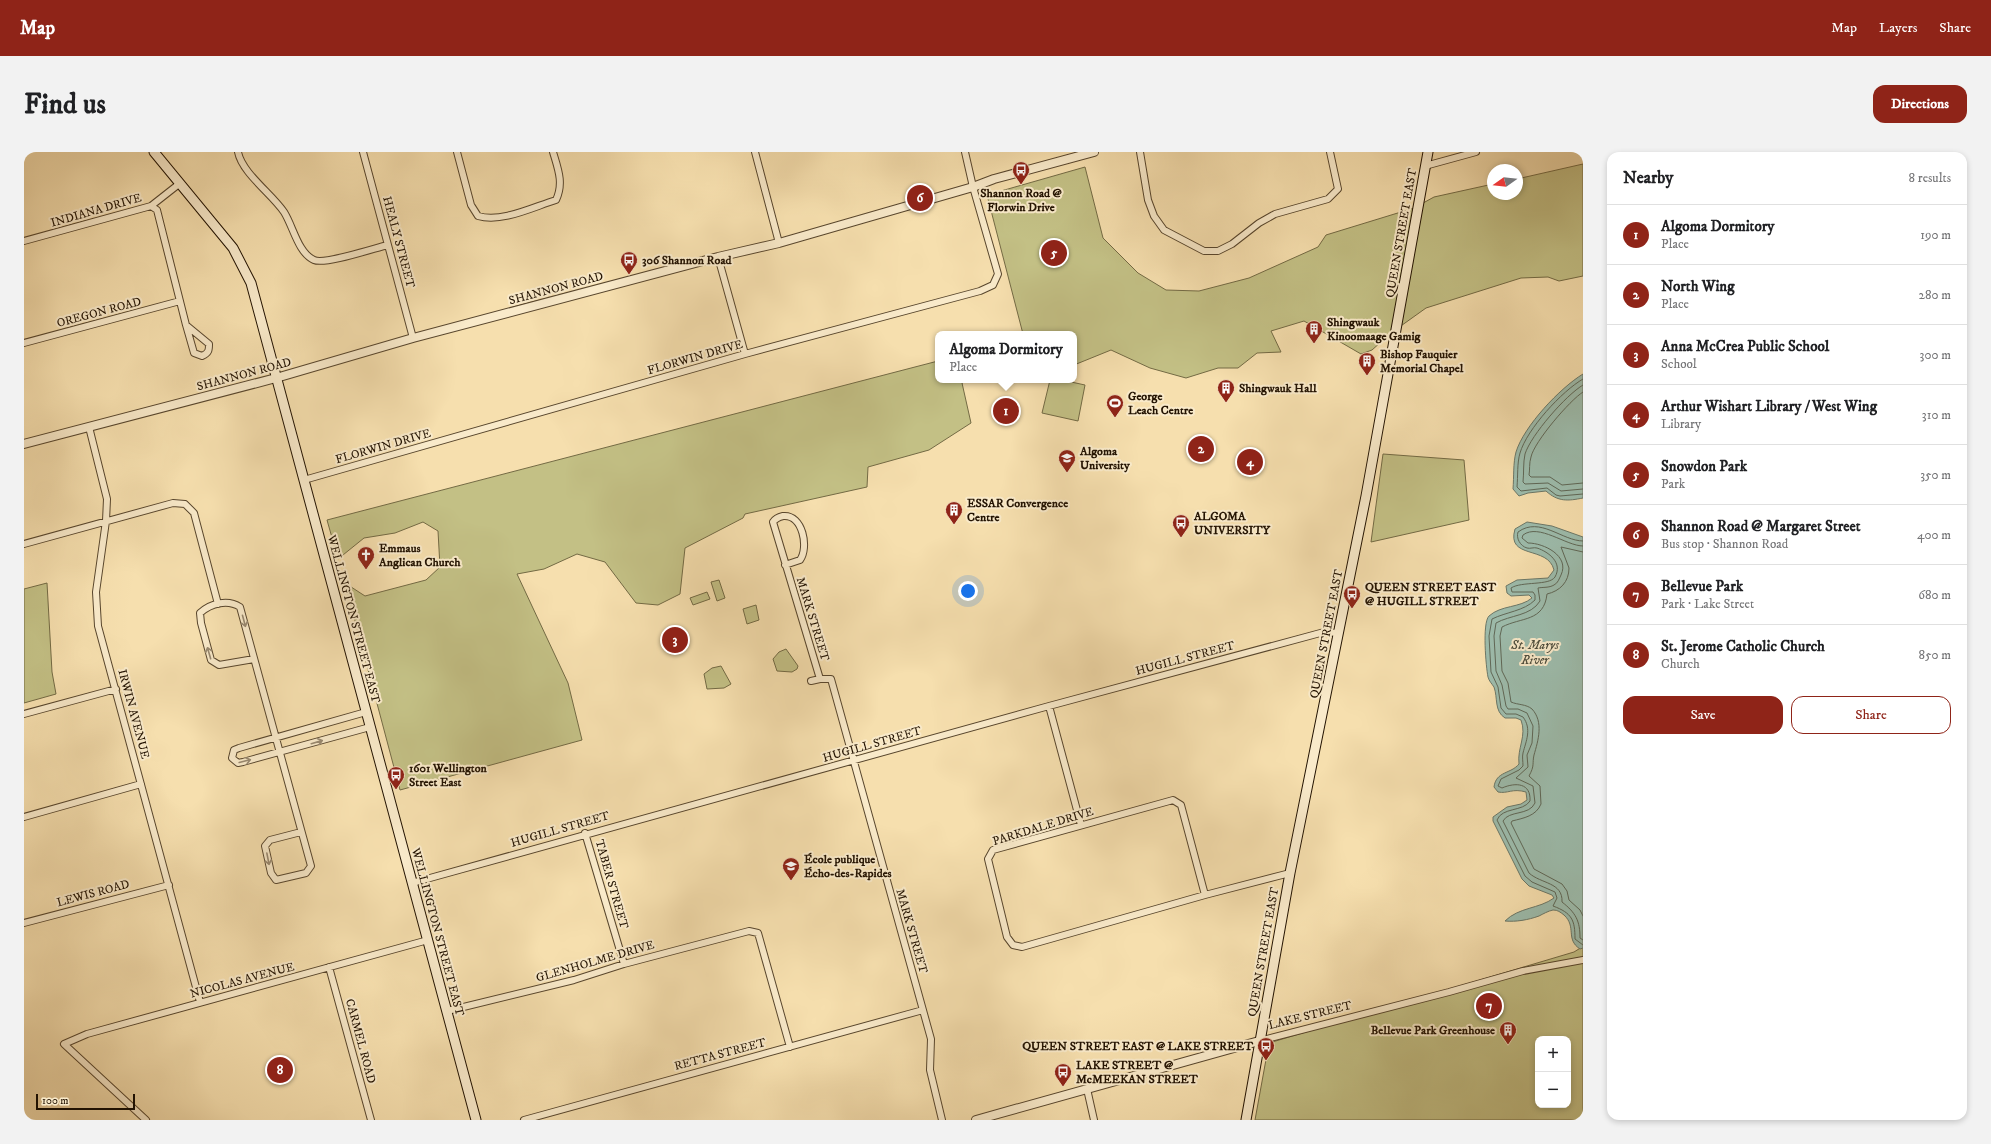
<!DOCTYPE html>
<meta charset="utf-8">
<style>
:root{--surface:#fff;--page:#f2f2f2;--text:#202124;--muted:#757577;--line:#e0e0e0;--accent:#8f2418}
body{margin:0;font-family:"IM FELL DW Pica",serif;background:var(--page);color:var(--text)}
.controls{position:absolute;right:12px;bottom:12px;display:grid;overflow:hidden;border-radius:8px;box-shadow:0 2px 6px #0003}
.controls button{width:36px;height:36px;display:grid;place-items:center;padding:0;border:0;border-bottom:1px solid var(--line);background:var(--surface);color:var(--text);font:20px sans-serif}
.compass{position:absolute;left:1463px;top:12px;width:36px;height:36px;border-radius:50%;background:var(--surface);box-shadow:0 2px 6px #0003;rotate:255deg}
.scale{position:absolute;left:12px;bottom:10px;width:99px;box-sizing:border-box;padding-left:4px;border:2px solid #231302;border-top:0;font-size:11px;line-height:14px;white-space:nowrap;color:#231302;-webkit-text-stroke:3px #f9eaca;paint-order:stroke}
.you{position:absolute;left:944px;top:439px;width:14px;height:14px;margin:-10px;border:3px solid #fff;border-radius:50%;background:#1a73e8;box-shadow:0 0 0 6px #1a73e833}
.badge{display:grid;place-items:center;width:26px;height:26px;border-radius:50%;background:var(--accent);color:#fff;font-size:13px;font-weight:700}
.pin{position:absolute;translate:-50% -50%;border:2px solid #fff;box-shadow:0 1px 4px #0006}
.popup{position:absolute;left:911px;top:179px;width:142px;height:52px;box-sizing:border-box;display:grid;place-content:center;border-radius:8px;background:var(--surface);filter:drop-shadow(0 1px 3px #0005);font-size:13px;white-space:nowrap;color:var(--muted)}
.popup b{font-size:15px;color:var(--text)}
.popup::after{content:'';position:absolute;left:50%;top:100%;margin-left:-8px;border:8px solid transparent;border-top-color:var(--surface)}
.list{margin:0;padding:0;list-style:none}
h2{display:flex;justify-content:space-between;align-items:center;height:52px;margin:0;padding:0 16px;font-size:17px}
h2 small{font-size:13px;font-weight:400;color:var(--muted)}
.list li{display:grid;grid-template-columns:26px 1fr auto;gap:12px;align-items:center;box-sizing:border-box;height:60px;padding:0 16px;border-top:1px solid var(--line)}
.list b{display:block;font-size:15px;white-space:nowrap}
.list p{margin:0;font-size:13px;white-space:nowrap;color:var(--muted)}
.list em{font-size:13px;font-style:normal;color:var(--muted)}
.actions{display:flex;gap:8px;padding:12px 16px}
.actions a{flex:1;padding:9px 0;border:1px solid var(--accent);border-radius:12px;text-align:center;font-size:14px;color:var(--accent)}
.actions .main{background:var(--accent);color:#fff}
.map{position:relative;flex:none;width:1559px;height:968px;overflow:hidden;border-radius:12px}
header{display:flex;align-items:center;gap:24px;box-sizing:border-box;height:56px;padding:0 20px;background:var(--accent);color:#fff}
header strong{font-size:19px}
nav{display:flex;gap:22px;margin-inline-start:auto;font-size:14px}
.intro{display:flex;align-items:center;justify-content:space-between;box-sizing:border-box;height:96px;padding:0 24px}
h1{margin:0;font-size:28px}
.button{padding:10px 18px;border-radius:12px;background:var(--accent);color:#fff;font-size:14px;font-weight:700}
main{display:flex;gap:24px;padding:0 24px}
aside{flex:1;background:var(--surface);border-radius:12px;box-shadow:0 2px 6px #0003}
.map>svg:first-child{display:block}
.green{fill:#c3c085;stroke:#736a44;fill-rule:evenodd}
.water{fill:#9dbcac;stroke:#6c7868}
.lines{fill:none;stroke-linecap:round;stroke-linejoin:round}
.shore{stroke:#606857;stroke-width:1}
.minor-casing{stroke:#58462d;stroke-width:8}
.tertiary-casing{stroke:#58462d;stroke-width:10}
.secondary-casing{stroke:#231302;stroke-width:11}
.minor{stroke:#f9eaca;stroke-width:6}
.tertiary{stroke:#f9eaca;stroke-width:8}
.secondary{stroke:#f9eaca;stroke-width:9}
.oneway{stroke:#998970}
.labels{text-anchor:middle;stroke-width:4;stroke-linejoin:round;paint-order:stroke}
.poi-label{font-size:12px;font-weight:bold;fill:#231302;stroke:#f9eaca;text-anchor:start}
.street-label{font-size:12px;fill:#231302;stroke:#f9eaca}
.water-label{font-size:13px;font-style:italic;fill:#4e4e3e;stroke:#f9eaca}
</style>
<header>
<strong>Map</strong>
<nav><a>Map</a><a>Layers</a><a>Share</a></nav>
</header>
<div class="intro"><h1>Find us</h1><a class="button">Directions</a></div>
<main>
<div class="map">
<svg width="1559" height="968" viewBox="0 0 1559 968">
<rect width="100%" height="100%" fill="#f6dfae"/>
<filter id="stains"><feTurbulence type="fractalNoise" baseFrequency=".005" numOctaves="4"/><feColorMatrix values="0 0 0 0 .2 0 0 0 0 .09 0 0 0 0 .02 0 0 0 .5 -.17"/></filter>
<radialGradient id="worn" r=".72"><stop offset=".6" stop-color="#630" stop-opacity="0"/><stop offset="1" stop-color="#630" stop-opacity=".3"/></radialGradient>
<!-- green -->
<path class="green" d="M1559,12V124L1535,129L1524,125L1497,126L1402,156L1367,181L1348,198L1337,202L1280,169L1247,179L1257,200L1233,201L1214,216H1194L1162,226L1126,216L1087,198L1050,213V182H999L963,43L1061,15L1079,86L1114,121L1142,138L1175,139L1225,126L1294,95L1302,83L1390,56L1410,45L1469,32V42H1493V27Z
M914,209V228H947L938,231L947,271L905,298L844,315L843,335L721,362L719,366L661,396L656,442L634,453L612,451L581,410L553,402L520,417L493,422L544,531L558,588L376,638L321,431L341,444L402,428L416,415L414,379L399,370L371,381L340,386L314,407L303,368Z
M1026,228H1038L1061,233L1054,269L1018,261Z
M1359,302L1440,308L1445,368L1347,390Z
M695,428L701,446L693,449L687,430Z
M23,431L28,520L32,542L0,551V437Z
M683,440L686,447L669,453L666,446Z
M732,453L735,468L723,472L719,457Z
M762,497L774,514L773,517L768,520L753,519L749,507L755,500Z
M697,514L707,532L700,536L683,537L680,522L688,516Z
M1559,772V968H1231L1245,891L1550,800L1558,795ZM1514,887H1544V953H1514Z"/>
<!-- water -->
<path class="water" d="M1559,222V346C1544,349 1534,350 1522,339L1504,341L1495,344L1489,337C1490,325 1489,311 1492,300C1500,274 1536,236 1559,222Z
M1503,370L1528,374L1559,385V796L1556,797C1541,787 1553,775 1540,763C1536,760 1534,758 1529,758C1524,759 1519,762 1515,764C1504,768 1492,770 1481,769C1495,755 1515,757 1530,746L1528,743L1505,734L1498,727L1469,669V665L1483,655L1497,652L1503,648L1502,640C1488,636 1484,642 1474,640L1470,635C1472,619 1487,622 1495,612C1493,596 1503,584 1497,568L1492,566H1481C1470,559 1474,546 1470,535C1468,532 1465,529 1464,525C1462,515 1458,471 1465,464C1477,453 1496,456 1508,446L1505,443L1487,444L1483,441L1482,434L1493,428L1524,426L1530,418C1524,393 1482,408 1491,377Z"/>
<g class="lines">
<!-- shore -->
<path class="shore" d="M1559,227C1538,239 1503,277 1496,301C1493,311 1494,324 1493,335L1497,339L1523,336L1532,343L1536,344L1559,342
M1559,233C1542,243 1507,283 1501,302C1499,311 1500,321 1499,330L1501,332L1524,331L1537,339L1559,337
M1559,240C1546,248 1510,290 1507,305C1505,311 1506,318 1505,323L1507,325H1526L1538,333L1559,331
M1559,389C1538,389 1516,364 1494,380C1492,386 1496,394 1503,396C1506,397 1510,395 1513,396C1525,400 1539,411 1531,425C1525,434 1498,429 1487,436L1488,440H1509L1511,443V448C1500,459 1482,460 1468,467L1465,484L1467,520L1474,535L1477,556L1482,562H1492L1499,565C1508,577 1502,589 1499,601C1498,605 1499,609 1499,614L1495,618L1477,627L1474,634L1478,636C1492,630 1507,631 1506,649C1499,660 1478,655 1473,668L1501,724L1508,730L1531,740L1533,746L1529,754C1548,761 1551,768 1551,787L1559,793
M1559,394C1542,394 1515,371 1499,383L1498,386L1504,391C1520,391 1546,404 1537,423C1535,427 1534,431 1530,433C1525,436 1519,435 1514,436L1516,449C1507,464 1486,463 1472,471L1470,484L1472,519L1478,533L1482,554L1484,557H1494L1503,561L1509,574L1508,591L1503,603L1504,615L1492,626L1509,634L1511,651C1505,664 1485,658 1479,669L1505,721C1517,732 1539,730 1538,750C1552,761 1556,769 1556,786L1559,788
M1559,400L1537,395L1545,416C1545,430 1536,439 1523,442C1520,470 1497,465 1478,475L1476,484L1478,519L1484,531L1487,550C1494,553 1502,552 1508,557C1520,570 1514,589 1510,603C1508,612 1511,613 1505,624L1516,634L1517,652C1512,664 1500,666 1488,669L1487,671L1510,717L1538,732L1543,739L1545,748L1556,758L1559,764"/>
<!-- minor casing -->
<g class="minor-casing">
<path id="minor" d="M214,0C218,21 248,42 260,60C269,74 274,101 290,108C301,113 351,96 364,93
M339,0L389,186
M433,0L447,53L454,64C478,71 509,55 532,48C540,31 534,17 529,0
M731,0L755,91
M1116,0L1124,48L1130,64L1140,78L1180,99H1194L1208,92L1235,71L1251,62L1304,47L1314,37L1306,0
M1401,14L1452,0
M127,54L133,58L162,173L185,192C185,198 185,201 178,204L170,201L162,173
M0,89L127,54L155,32
M694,105L721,202
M0,191L156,149
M65,275L83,347L82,369L72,440L74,474L176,850
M280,328L721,202L956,139L969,133L974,122L949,35L941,0
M0,392L149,351L161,352L170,361L194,452
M761,413L776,408C785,396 779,362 759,364C755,365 751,367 749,370L796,527
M230,507L195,513L187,508L177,471L176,461C187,451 204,447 216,455L287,714L282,721L252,728L247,721L241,694L246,688L277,680
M787,529L796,527H807L907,887L906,918L918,968
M1025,554L1057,673
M342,560L215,596L210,598L208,606L214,611L219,610L346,575
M0,562L92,537
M0,665L117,632
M561,681L600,812
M388,731L1025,554L1300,480L1315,481
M1181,743L1157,653L1149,648L969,698L964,707L983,785L989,793L998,795L1181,743L1266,721
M0,771L145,733
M305,815L347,968
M423,859L550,828L600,812L725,779L734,781L766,895
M1235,889L1425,840L1499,819L1559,808
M1063,937L1070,968
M122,968L40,892L63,882L404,788
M500,968L899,858"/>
</g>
<!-- tertiary casing -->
<g class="tertiary-casing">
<path id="tertiary" d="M0,292L252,226L389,186L694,105L755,91L949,35L970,27L1070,0
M952,968L1235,889"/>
</g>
<!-- secondary casing -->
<g class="secondary-casing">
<path id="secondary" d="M130,0L209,96L227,131L452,968
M1222,968L1266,721L1342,344L1404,0"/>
</g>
<!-- minor -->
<use href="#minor" class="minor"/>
<!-- tertiary -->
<use href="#tertiary" class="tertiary"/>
<!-- secondary -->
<use href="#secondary" class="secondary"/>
</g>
<!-- one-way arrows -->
<defs><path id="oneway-shaft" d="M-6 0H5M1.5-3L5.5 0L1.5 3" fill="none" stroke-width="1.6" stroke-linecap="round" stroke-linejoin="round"/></defs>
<g class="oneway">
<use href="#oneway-shaft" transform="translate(220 469) rotate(75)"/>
<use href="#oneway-shaft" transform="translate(185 501) rotate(-106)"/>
<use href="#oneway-shaft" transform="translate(293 590) rotate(-16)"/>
<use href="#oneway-shaft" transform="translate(221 609) rotate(-14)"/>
<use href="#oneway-shaft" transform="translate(244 707) rotate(79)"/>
</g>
<!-- icons -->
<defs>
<g id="bus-pin" transform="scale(0.9)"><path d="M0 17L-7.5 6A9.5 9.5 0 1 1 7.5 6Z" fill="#8f2418" stroke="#f9eaca"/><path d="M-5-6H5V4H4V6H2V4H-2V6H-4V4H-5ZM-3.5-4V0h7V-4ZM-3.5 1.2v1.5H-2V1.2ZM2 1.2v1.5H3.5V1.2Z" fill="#fff"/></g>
<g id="building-pin" transform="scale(0.9)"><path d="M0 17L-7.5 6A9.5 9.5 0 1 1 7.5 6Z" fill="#8f2418" stroke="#f9eaca"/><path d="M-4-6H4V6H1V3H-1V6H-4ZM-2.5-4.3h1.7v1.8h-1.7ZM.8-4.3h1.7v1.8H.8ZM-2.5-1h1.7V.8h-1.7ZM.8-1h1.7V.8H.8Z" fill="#fff"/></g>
<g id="stadium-pin" transform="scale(0.9)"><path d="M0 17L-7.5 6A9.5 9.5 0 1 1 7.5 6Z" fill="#8f2418" stroke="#f9eaca"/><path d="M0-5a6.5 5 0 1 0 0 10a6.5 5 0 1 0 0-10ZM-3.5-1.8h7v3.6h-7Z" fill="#fff"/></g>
<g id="university-pin" transform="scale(0.9)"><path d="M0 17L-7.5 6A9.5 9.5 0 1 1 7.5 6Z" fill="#8f2418" stroke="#f9eaca"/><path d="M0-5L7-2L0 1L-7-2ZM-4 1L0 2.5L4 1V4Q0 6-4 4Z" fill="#fff"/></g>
<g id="church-pin" transform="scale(0.9)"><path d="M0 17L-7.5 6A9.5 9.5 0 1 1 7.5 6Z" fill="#8f2418" stroke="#f9eaca"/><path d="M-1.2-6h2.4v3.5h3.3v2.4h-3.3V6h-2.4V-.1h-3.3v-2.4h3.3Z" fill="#fff"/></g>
<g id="school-pin" transform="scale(0.9)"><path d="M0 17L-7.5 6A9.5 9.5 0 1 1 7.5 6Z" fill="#8f2418" stroke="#f9eaca"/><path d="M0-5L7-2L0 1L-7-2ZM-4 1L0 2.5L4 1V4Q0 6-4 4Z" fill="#fff"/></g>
</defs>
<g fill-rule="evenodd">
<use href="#bus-pin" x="997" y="18"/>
<use href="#bus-pin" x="605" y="108"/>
<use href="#building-pin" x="1290" y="177"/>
<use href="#building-pin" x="1343" y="209"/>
<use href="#building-pin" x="1202" y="236"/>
<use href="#stadium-pin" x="1091" y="251"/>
<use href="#university-pin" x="1043" y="306"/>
<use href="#building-pin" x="930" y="358"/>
<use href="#bus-pin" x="1157" y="371"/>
<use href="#church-pin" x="342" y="403"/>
<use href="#bus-pin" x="1328" y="442"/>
<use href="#bus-pin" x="372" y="623"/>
<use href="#school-pin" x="767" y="714"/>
<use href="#building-pin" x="1484" y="878"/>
<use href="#bus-pin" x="1242" y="894"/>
<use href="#bus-pin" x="1039" y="920"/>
</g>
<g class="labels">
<!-- poi labels -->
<g class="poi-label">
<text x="997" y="45" text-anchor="middle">Shannon Road @<tspan x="997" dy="14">Florwin Drive</tspan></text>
<text x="618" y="112">306 Shannon Road</text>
<text x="1303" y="174">Shingwauk<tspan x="1303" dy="14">Kinoomaage Gamig</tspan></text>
<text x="1356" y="206">Bishop Fauquier<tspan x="1356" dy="14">Memorial Chapel</tspan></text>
<text x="1215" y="240">Shingwauk Hall</text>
<text x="1104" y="248">George<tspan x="1104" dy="14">Leach Centre</tspan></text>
<text x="1056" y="303">Algoma<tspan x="1056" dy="14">University</tspan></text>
<text x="943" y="355">ESSAR Convergence<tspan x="943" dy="14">Centre</tspan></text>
<text x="1170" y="368">ALGOMA<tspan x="1170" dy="14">UNIVERSITY</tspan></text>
<text x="355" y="400">Emmaus<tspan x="355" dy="14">Anglican Church</tspan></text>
<text x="1341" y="439">QUEEN STREET EAST<tspan x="1341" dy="14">@ HUGILL STREET</tspan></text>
<text x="385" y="620">1601 Wellington<tspan x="385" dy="14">Street East</tspan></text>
<text x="780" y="711">École publique<tspan x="780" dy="14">Écho-des-Rapides</tspan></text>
<text x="1471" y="882" text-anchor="end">Bellevue Park Greenhouse</text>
<text x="1229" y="898" text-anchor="end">QUEEN STREET EAST @ LAKE STREET</text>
<text x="1052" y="917">LAKE STREET @<tspan x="1052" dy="14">McMEEKAN STREET</tspan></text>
</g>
<!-- street labels -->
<g class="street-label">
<text transform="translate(72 58) rotate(-16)" y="4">INDIANA DRIVE</text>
<text transform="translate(1377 81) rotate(-80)" y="4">QUEEN STREET EAST</text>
<text transform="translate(375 90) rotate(75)" y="4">HEALY STREET</text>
<text transform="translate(532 136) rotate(-15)" y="4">SHANNON ROAD</text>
<text transform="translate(75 160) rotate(-15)" y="4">OREGON ROAD</text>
<text transform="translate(671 205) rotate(-16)" y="4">FLORWIN DRIVE</text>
<text transform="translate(220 222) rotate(-15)" y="4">SHANNON ROAD</text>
<text transform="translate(359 294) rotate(-16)" y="4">FLORWIN DRIVE</text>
<text transform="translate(330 467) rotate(75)" y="4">WELLINGTON STREET EAST</text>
<text transform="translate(789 467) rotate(73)" y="4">MARK STREET</text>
<text transform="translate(1302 482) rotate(-79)" y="4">QUEEN STREET EAST</text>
<text transform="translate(1161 506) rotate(-15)" y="4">HUGILL STREET</text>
<text transform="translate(110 562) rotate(75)" y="4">IRWIN AVENUE</text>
<text transform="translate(848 592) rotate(-16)" y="4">HUGILL STREET</text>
<text transform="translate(1019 674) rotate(-17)" y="4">PARKDALE DRIVE</text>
<text transform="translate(536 677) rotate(-16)" y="4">HUGILL STREET</text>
<text transform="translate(588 732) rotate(74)" y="4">TABER STREET</text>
<text transform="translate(69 741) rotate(-15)" y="4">LEWIS ROAD</text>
<text transform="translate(888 779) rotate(74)" y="4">MARK STREET</text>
<text transform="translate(414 780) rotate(75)" y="4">WELLINGTON STREET EAST</text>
<text transform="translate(1239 800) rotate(-80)" y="4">QUEEN STREET EAST</text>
<text transform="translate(571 809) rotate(-16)" y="4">GLENHOLME DRIVE</text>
<text transform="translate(218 828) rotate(-15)" y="4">NICOLAS AVENUE</text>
<text transform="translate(1286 863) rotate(-14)" y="4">LAKE STREET</text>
<text transform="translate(337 889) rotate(75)" y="4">CARMEL ROAD</text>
<text transform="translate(696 902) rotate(-15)" y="4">RETTA STREET</text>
</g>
<!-- water labels -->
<g class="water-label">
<text x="1511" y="497">St. Marys<tspan x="1511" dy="15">River</tspan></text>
</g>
</g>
<rect width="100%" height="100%" filter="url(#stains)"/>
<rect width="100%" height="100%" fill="url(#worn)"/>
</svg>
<div class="controls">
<button>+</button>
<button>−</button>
</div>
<svg class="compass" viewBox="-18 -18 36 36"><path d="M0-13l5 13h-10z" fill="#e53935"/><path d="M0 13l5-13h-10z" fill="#757577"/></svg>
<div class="scale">100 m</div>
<div class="you"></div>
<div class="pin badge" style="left:982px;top:259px">1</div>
<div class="popup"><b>Algoma Dormitory</b>Place</div>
<div class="pin badge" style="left:1177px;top:297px">2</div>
<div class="pin badge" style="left:651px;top:488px">3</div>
<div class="pin badge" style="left:1226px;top:310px">4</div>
<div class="pin badge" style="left:1030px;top:101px">5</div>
<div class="pin badge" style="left:896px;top:46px">6</div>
<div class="pin badge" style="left:1465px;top:854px">7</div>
<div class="pin badge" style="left:256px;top:918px">8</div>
</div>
<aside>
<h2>Nearby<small>8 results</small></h2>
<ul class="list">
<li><span class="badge">1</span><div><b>Algoma Dormitory</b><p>Place</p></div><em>190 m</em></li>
<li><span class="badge">2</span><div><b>North Wing</b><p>Place</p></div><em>280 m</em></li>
<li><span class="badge">3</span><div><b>Anna McCrea Public School</b><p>School</p></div><em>300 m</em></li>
<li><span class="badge">4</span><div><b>Arthur Wishart Library / West Wing</b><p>Library</p></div><em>310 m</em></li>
<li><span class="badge">5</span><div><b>Snowdon Park</b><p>Park</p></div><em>350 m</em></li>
<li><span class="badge">6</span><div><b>Shannon Road @ Margaret Street</b><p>Bus stop · Shannon Road</p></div><em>400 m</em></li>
<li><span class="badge">7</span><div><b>Bellevue Park</b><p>Park · Lake Street</p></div><em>680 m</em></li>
<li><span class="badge">8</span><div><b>St. Jerome Catholic Church</b><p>Church</p></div><em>850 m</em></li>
</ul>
<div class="actions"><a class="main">Save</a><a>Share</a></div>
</aside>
</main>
